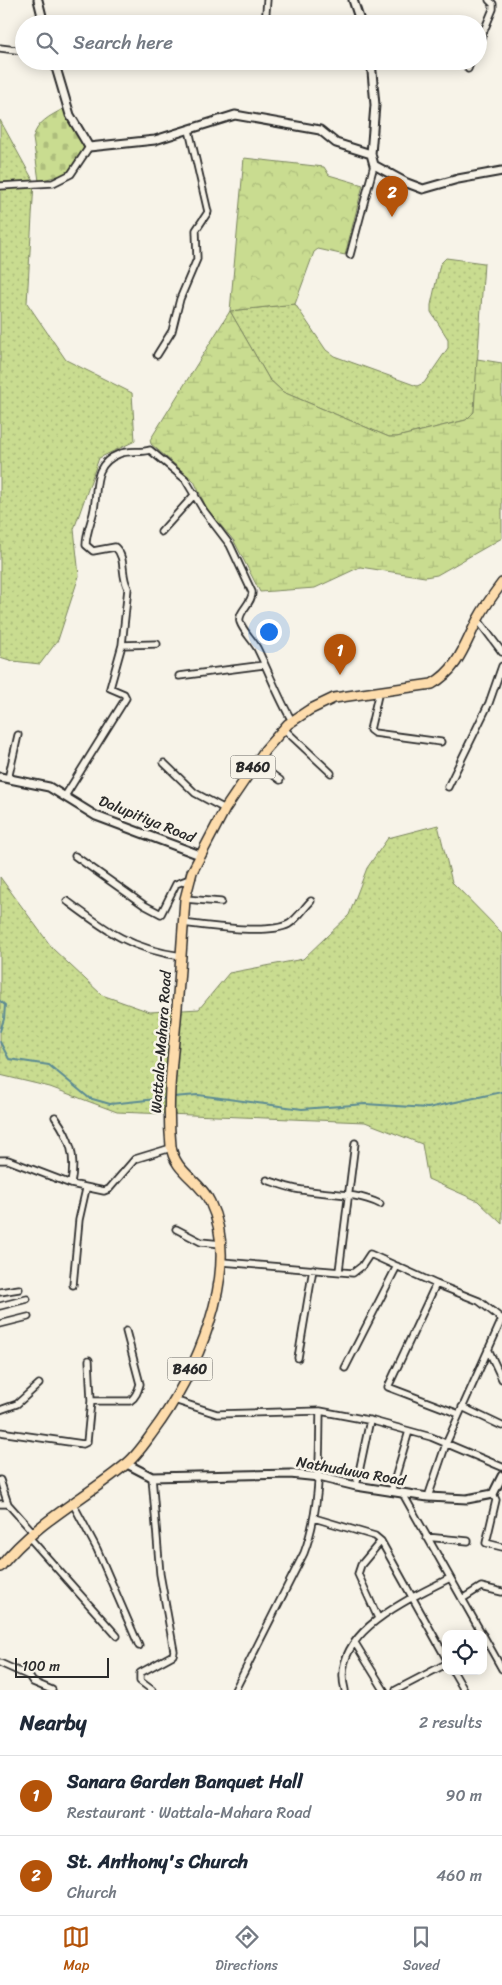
<!DOCTYPE html>
<meta charset="utf-8">
<style>
:root{--surface:#fff;--page:#f2f2f3;--text:#1f2937;--muted:#747a83;--line:#e0e1e3;--accent:#b45309}
body{margin:0;font-family:Sriracha,sans-serif;background:var(--page);color:var(--text)}
.controls{position:absolute;right:15px;bottom:15px;display:grid;overflow:hidden;border-radius:10px;box-shadow:0 2px 12px #0003}
.controls button{width:45px;height:45px;display:grid;place-items:center;padding:0;border:0;border-bottom:1px solid var(--line);background:var(--surface);color:var(--text);font:25px sans-serif}
.scale{position:absolute;left:15px;bottom:12px;width:94px;box-sizing:border-box;padding-left:5px;border:2px solid #2b2b2b;border-top:0;font-size:14px;line-height:18px;white-space:nowrap;color:#2b2b2b;-webkit-text-stroke:4px #f7f3e8;paint-order:stroke}
.you{position:absolute;left:268px;top:631px;width:18px;height:18px;margin:-12px;border:4px solid #fff;border-radius:50%;background:#1a73e8;box-shadow:0 0 0 8px #1a73e833}
.badge{display:grid;place-items:center;width:32px;height:32px;border-radius:50%;background:var(--accent);color:#fff;font-size:16px;font-weight:700}
.pin{position:absolute;translate:-50% -41px;filter:drop-shadow(0 1px 2px #0008)}
.pin::after{content:'';position:absolute;top:26px;width:18px;height:15px;background:inherit;clip-path:polygon(0 0,100% 0,50% 100%)}
.list{margin:0;padding:0;list-style:none}
h2{display:flex;justify-content:space-between;align-items:center;height:65px;margin:0;padding:0 20px;font-size:21px}
h2 small{font-size:16px;font-weight:400;color:var(--muted)}
.list li{display:grid;grid-template-columns:32px 1fr auto;gap:15px;align-items:center;box-sizing:border-box;height:80px;padding:0 20px;border-top:1px solid var(--line)}
.list b{display:block;font-size:19px;white-space:nowrap}
.list p{margin:0;font-size:16px;white-space:nowrap;color:var(--muted)}
.list em{font-size:16px;font-style:normal;color:var(--muted)}
.icon{flex:none;width:28px;height:28px;fill:none;stroke:currentColor;stroke-width:2;stroke-linecap:round;stroke-linejoin:round}
.map{position:relative;flex:none;width:502px;height:1690px;overflow:hidden}
.search{position:absolute;background:var(--surface);box-shadow:0 2px 12px #0003;left:15px;right:15px;top:15px;height:55px;display:flex;align-items:center;gap:12px;box-sizing:border-box;padding:0 18px;border-radius:28px;color:var(--muted);font-size:19px}
.sheet{height:225px;background:var(--surface)}
nav{display:flex;justify-content:space-around;align-items:center;box-sizing:border-box;height:70px;border-top:1px solid var(--line);background:var(--surface);font-size:14px;color:var(--muted)}
nav a{display:grid;justify-items:center;gap:2px}
nav .on{color:var(--accent)}
.map>svg:first-child{display:block}
.grass{fill:url(#grass-dots);stroke:#7a845e}
.wetland{fill:url(#wetland-marsh);stroke:#7a845e}
.cemetery{fill:url(#cemetery-stones);stroke:#7a845e}
.park{fill:url(#park-crowns);stroke:#7a845e}
.lines{fill:none;stroke-linecap:round;stroke-linejoin:round}
.stream{stroke:#5c8b93;stroke-width:2}
.minor-casing{stroke:#2b2b2b;stroke-width:9}
.tertiary-casing{stroke:#2b2b2b;stroke-width:11}
.primary-casing{stroke:#2b2b2b;stroke-width:12}
.minor{stroke:#f7f3e8;stroke-width:5.5}
.tertiary{stroke:#f7f3e8;stroke-width:7}
.primary{stroke:#fddcac;stroke-width:9}
.labels{text-anchor:middle;stroke-width:5;stroke-linejoin:round;paint-order:stroke}
.shield{fill:#f7f3e8;stroke:#686764;stroke-width:1}
.shield-label{font-size:14px;font-weight:bold;fill:#2b2b2b}
.street-label{font-size:15px;fill:#2b2b2b;stroke:#f7f3e8}
</style>
<div class="map">
<svg width="502" height="1690" viewBox="0 0 502 1690">
<defs>
<pattern id="grass-dots" width="8" height="8" patternUnits="userSpaceOnUse" patternTransform="scale(1.25)"><rect width="8" height="8" fill="#c9dc90"/><path d="M2 2h.1M6 6h.1" fill="none" stroke="#adbd7c" stroke-width="1.8" stroke-linecap="round"/></pattern>
<pattern id="wetland-marsh" width="20" height="14" patternUnits="userSpaceOnUse" patternTransform="scale(1.25)"><rect width="20" height="14" fill="#c9dc90"/><path d="M1 5h8M5 5V1M11 12h8M15 12V8" fill="none" stroke="#adbd7c"/></pattern>
<pattern id="cemetery-stones" width="16" height="16" patternUnits="userSpaceOnUse" patternTransform="scale(1.25)"><rect width="16" height="16" fill="#c9dc90"/><path d="M2 7V4a2 2 0 0 1 4 0v3zM10 15v-3a2 2 0 0 1 4 0v3z" fill="#adbd7c"/></pattern>
<pattern id="park-crowns" width="20" height="18" patternUnits="userSpaceOnUse" patternTransform="scale(1.25)"><rect width="20" height="18" fill="#c9dc90"/><path d="M2 6a3 3 0 1 1 6 0M12 15a3 3 0 1 1 6 0" fill="none" stroke="#adbd7c"/></pattern>
</defs>
<rect width="100%" height="100%" fill="#f7f3e8"/>
<filter id="ink" filterUnits="userSpaceOnUse"><feTurbulence type="fractalNoise" baseFrequency=".02" numOctaves="2"/><feDisplacementMap in="SourceGraphic" scale="10" xChannelSelector="R" yChannelSelector="G"/><feConvolveMatrix kernelMatrix="1 2 1 2 8 2 1 2 1" color-interpolation-filters="sRGB"/></filter>
<g filter="url(#ink)">
<!-- grass -->
<path class="grass" d="M0,120L34,182L27,303L66,360L132,393L135,441L99,458L74,529L79,576L58,640L40,664L13,661L0,657Z
M446,258L484,263L474,412L466,420L397,437H389L283,392L269,379L230,311L295,304L326,350L334,356L417,386L424,383L448,348V339L431,312V305L440,264Z
M438,825L452,882L502,933V1224L478,1201L428,1179L422,1144L365,1122L117,1112L50,1087L0,1075V877L53,949L102,995L150,1012L199,1009L229,973L303,959L349,915L367,868L388,838Z"/>
<!-- wetland -->
<path class="wetland" d="M230,311L269,379L283,392L389,437H397L466,420L474,412L477,359L502,363V538L437,575L425,577L360,567L315,588L260,592L234,541L207,509L194,481L151,444L150,440Z"/>
<!-- cemetery -->
<path class="cemetery" d="M63,109C69,123 83,137 85,151L66,174L39,181L33,138C37,122 50,116 63,109Z"/>
<!-- park -->
<path class="park" d="M244,158L324,167L329,175L363,185L345,255L318,249L314,252L295,304L230,311Z"/>
<g class="lines">
<!-- stream -->
<path class="stream" d="M0,1001L5,1005L4,1019L0,1031
M0,1042L9,1059L49,1065L89,1098L110,1104L166,1098
M173,1097L198,1095L302,1109L365,1104L428,1108L502,1092"/>
<!-- minor casing -->
<g class="minor-casing">
<path id="minor" d="M265,24L267,0
M478,45L493,9V4L489,0
M0,48L24,51
M361,61L372,69
M468,69L471,61
M0,186L53,183L71,174L89,147
M350,255L374,165
M157,355L172,331L180,299L197,259L196,230L208,212L189,130
M161,532L195,494
M478,620L502,652
M157,644L122,645L128,588C120,575 127,558 115,547L93,551L86,545C86,534 90,525 93,514C99,492 90,465 119,454C128,450 141,453 150,450L185,479L204,511L230,545L252,592C253,603 237,612 240,622C243,631 252,639 257,648C269,672 278,697 292,721
M179,676L264,665
M379,691L370,730L374,733L441,742
M284,729L331,773
M164,763L195,793L225,809
M257,763L280,780
M8,779L18,735
M448,787L489,703L502,666
M65,796L126,698L124,694L110,688L122,645
M75,856L144,905L161,914L176,884L192,878
M185,899L221,902
M67,901C107,931 130,949 181,956
M183,923C207,926 269,935 289,924C297,919 304,908 311,901
M55,1117C71,1139 76,1157 71,1184
M0,1160H8L71,1184L104,1191L109,1189L135,1159L171,1148
M267,1180C276,1183 286,1187 296,1189C325,1195 353,1191 380,1204
M176,1229L201,1242L221,1244
M222,1262L353,1273L362,1266L370,1254L436,1284L479,1301L502,1319
M339,1271L355,1143
M436,1284L388,1387L459,1414
M73,1285L79,1220L86,1189
M0,1292L19,1289
M0,1306L27,1299
M0,1324L28,1317
M488,1349L502,1379
M298,1358L313,1269
M89,1360L91,1401
M345,1368L397,1266
M174,1400L217,1414L320,1411L373,1421L431,1437L502,1467
M462,1407L502,1426
M0,1410L17,1404L39,1384
M0,1432L83,1444L87,1442L91,1401H130C136,1397 138,1391 140,1384L126,1331
M152,1477L160,1574L174,1651L173,1655L140,1673V1681L152,1690
M0,1480L8,1504L33,1532
M356,1486L370,1420
M391,1492L409,1431
M403,1494L482,1634
M493,1494L496,1500L486,1543L502,1547
M428,1497L446,1444L502,1319
M72,1502L97,1549L139,1646
M0,1504H8
M314,1518L375,1536L381,1541L446,1658
M28,1536L117,1636
M426,1537L468,1541
M462,1599L481,1587L502,1592
M378,1618L358,1574L361,1565L381,1541
M483,1635L502,1669
M355,1643L384,1690
M0,1663L29,1676L33,1682L52,1690
M453,1671L464,1690
M235,1690L304,1553C321,1508 319,1459 320,1411
M345,1690C329,1632 410,1599 450,1578
M396,1690L446,1664"/>
</g>
<!-- tertiary casing -->
<g class="tertiary-casing">
<path id="tertiary" d="M38,0L44,24
M353,0L361,24
M54,61L70,115L89,147L155,140L235,115L320,130L336,143L371,154
M371,61L375,105L371,154L374,165L407,183L423,189L458,179L502,171
M0,777L49,787L96,816L200,855
M127,1464L152,1477L290,1474L319,1477L356,1486L428,1497L467,1499L493,1494L502,1476"/>
</g>
<!-- primary casing -->
<g class="primary-casing">
<path id="primary" d="M0,1567C37,1521 81,1501 125,1465C136,1457 145,1443 153,1432C195,1376 243,1271 210,1202C200,1180 174,1172 171,1146C167,1107 171,1069 175,1031C179,987 182,943 185,899L192,872L225,809L265,750L288,724L309,710L334,698L432,684C458,670 465,644 478,619C485,606 493,595 502,583"/>
</g>
<!-- minor -->
<use href="#minor" class="minor"/>
<!-- tertiary -->
<use href="#tertiary" class="tertiary"/>
<!-- primary -->
<use href="#primary" class="primary"/>
</g>
</g>
<g class="labels">
<!-- shield labels -->
<g class="shield">
<rect x="230.5" y="755.5" width="45" height="23" rx="4"/>
<rect x="167.5" y="1357.5" width="45" height="23" rx="4"/>
</g>
<g class="shield-label">
<text x="253" y="772">B460</text>
<text x="190" y="1374">B460</text>
</g>
<!-- street labels -->
<g class="street-label">
<text transform="translate(147 819) rotate(22)" y="5">Dalupitiya Road</text>
<text transform="translate(161 1042) rotate(-86)" y="5">Wattala-Mahara Road</text>
<text transform="translate(351 1471) rotate(10)" y="5">Nathuduwa Road</text>
</g>
</g>
</svg>
<div class="controls">
<button><svg class="icon" aria-label="locate" viewBox="0 0 24 24"><circle cx="12" cy="12" r="6"/><path d="M12 2v4M12 18v4M2 12h4M18 12h4"/></svg></button>
</div>
<div class="scale">100 m</div>
<div class="you"></div>
<div class="pin badge" style="left:340px;top:675px">1</div>
<div class="pin badge" style="left:392px;top:217px">2</div>
<div class="search"><svg class="icon" aria-label="search" viewBox="0 0 24 24"><circle cx="10" cy="10" r="6"/><path d="M15 15l6 6"/></svg>Search here</div>
</div>
<section class="sheet">
<h2>Nearby<small>2 results</small></h2>
<ul class="list">
<li><span class="badge">1</span><div><b>Sanara Garden Banquet Hall</b><p>Restaurant · Wattala-Mahara Road</p></div><em>90 m</em></li>
<li><span class="badge">2</span><div><b>St. Anthony's Church</b><p>Church</p></div><em>460 m</em></li>
</ul>
</section>
<nav>
<a class="on"><svg class="icon" aria-label="map" viewBox="0 0 24 24"><path d="M3 6l6-2 6 2 6-2v14l-6 2-6-2-6 2zM9 4v14M15 6v14"/></svg>Map</a>
<a><svg class="icon" aria-label="directions" viewBox="0 0 24 24"><path d="M12 3l9 9-9 9-9-9zM9 14v-3h6M13 9l2 2-2 2"/></svg>Directions</a>
<a><svg class="icon" aria-label="saved" viewBox="0 0 24 24"><path d="M7 4h10v16l-5-4-5 4z"/></svg>Saved</a>
</nav>
